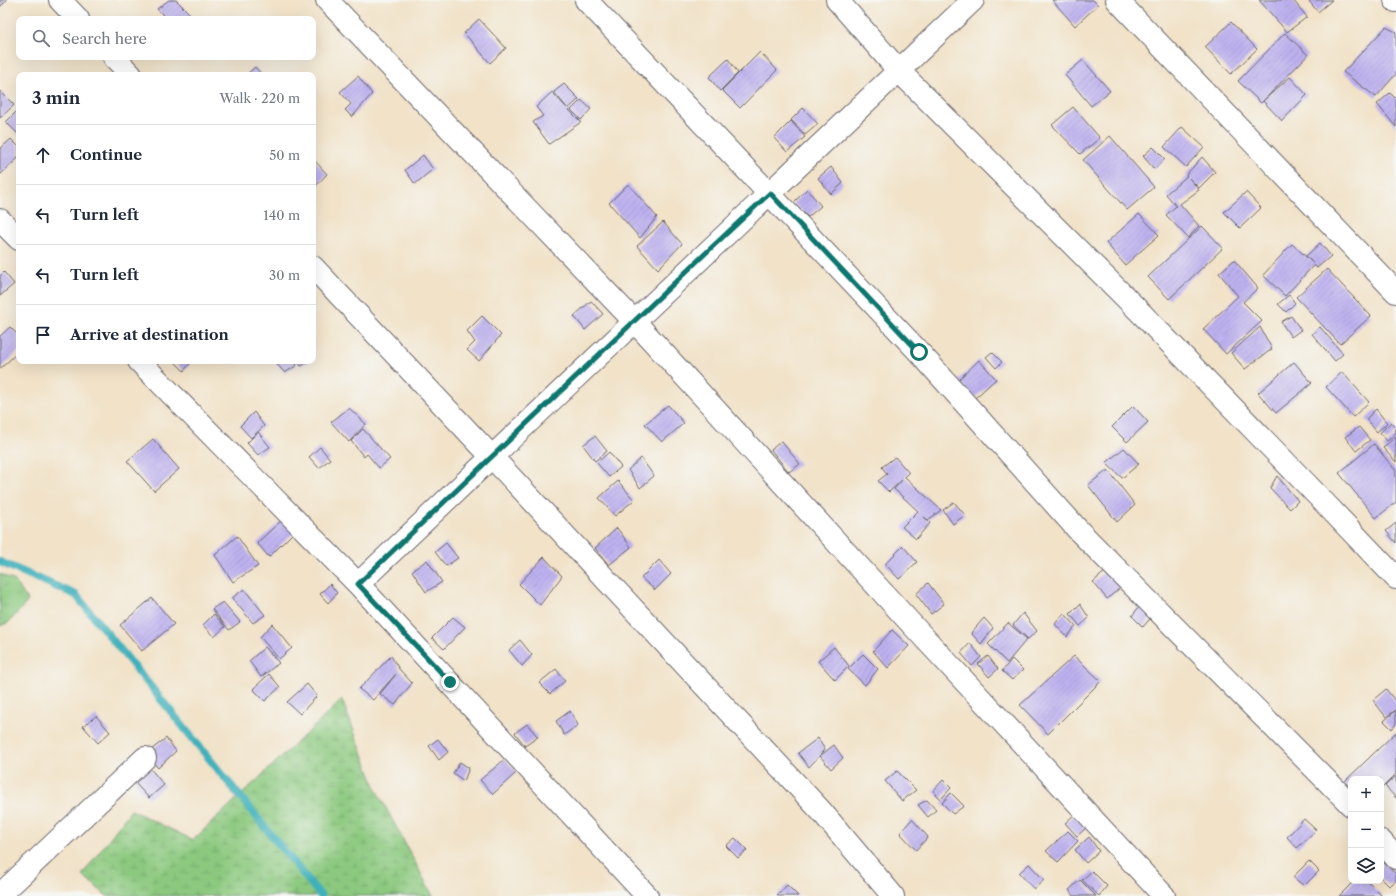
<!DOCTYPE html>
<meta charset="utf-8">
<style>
:root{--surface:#fff;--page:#f2f2f3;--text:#1f2937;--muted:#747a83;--line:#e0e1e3}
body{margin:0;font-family:"Libre Caslon Text",serif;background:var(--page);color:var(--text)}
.controls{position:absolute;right:12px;bottom:12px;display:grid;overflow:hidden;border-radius:8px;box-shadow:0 4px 16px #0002}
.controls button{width:36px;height:36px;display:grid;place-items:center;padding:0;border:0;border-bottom:1px solid var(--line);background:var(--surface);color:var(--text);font:20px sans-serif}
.stop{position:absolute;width:12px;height:12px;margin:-9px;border:3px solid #0f766e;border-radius:50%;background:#fff}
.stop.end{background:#0f766e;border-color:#fff;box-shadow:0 1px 4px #0008}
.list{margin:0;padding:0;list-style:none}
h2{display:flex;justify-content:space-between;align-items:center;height:52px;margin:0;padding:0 16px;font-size:17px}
h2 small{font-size:13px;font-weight:400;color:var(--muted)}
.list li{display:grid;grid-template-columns:26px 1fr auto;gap:12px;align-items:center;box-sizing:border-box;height:60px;padding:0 16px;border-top:1px solid var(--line)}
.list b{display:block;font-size:15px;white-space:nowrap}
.list em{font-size:13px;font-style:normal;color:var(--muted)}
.icon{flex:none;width:22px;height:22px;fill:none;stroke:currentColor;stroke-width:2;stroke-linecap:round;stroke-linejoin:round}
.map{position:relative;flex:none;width:1396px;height:896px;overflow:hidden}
.search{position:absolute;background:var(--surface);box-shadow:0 4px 16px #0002;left:16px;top:16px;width:300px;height:44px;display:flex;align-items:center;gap:10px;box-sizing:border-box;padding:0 14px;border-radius:8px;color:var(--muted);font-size:15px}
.panel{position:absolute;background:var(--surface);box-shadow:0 4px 16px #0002;left:16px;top:72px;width:300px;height:292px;border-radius:8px}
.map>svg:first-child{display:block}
.grass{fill:url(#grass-tufts);stroke:#57765d}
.wetland{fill:url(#wetland-marsh);stroke:#57765d}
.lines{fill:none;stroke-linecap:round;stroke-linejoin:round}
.stream{stroke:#41b1bb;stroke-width:8}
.building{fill:url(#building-hatch)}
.minor-casing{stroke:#6a656c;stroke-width:24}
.minor{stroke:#fff;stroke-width:22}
.route{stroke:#0f766e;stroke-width:5}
</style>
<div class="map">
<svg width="1396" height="896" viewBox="0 0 1396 896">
<defs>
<pattern id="grass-tufts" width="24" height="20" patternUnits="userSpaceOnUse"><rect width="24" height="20" fill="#8cc97f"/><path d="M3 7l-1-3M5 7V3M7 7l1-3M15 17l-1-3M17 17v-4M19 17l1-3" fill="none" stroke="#78ac6f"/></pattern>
<pattern id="wetland-marsh" width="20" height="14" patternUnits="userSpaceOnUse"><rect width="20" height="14" fill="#8cc97f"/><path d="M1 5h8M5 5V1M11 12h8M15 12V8" fill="none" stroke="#78ac6f"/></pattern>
<pattern id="building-hatch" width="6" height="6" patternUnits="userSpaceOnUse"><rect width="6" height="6" fill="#bdb1ef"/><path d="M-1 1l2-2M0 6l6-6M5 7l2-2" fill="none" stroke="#a298ce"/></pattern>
</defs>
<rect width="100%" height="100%" fill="#f6f6f2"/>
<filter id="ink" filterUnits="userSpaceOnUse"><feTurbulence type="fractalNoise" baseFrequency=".025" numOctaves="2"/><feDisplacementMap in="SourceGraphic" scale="8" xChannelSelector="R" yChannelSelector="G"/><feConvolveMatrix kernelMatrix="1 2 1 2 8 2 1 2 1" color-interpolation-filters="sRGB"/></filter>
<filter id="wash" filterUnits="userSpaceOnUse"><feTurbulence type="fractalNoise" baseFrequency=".012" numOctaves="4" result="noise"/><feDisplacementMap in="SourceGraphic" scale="16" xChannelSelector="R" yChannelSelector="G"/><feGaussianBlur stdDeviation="0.9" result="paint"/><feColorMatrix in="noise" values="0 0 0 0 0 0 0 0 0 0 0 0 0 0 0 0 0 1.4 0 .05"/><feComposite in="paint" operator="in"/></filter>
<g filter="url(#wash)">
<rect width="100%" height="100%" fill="#f1e2c8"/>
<!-- grass -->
<path class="grass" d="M0,574L15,581L28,601L9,622L0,626Z"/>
<!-- wetland -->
<path class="wetland" d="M342,700L377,791L433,896H107L82,875L131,810L193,840Z"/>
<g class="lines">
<!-- stream -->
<path class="stream" d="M0,562L76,595L321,896"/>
</g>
<g id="blocks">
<!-- building -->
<path class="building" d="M0,0H7L0,7Z
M169,0H176L195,19H167L157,9Z
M1052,0H1093L1098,5L1075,26Z
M1259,0H1293L1307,17L1287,32Z
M1308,0H1332L1318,12Z
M479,19L506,48L490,63L464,33Z
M1231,22L1257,49L1231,74L1205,47Z
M1386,27L1396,32V74L1376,97L1343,72Z
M1285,33L1308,55L1261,103L1238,81Z
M760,52L777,70L740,108L722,90Z
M728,59L738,73L720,91L709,77Z
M1083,60L1110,91L1091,106L1065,75Z
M255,67L262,75H246Z
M358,76L372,94L352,117L345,110L351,104L340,92Z
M1290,77L1307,95L1282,121L1263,101Z
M564,84L579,99L568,109L581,122L549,144L533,122L543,116L536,107L552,92L567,108L554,92Z
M0,91L14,105L0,118Z
M1390,93L1396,99V127L1377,104Z
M581,100L591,109L581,120L571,110Z
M1073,107L1100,138L1080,154L1052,125Z
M803,108L818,124L805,135L791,120Z
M19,109V135L6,122Z
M791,121L805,137L787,152L774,138Z
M1182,127L1204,147L1186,167L1164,147Z
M1110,136L1154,187L1127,210L1083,160Z
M11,139L19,147V157L0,175V149Z
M1153,147L1165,159L1154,169L1143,156Z
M423,155L433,169L415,184L405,170Z
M1202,157L1215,172L1199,188L1189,178L1199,190L1180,204L1199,226L1188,238L1166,215L1176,206L1166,194L1187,176L1186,175Z
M313,159L327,174L313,189Z
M831,167L843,183L831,194L818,178Z
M628,184L657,217L640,238L609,203Z
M807,189L821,206L808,217L793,203Z
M1246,192L1261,208L1240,228L1224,212Z
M1139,214L1159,235L1125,265L1106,243Z
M663,222L682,244L658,269L637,246Z
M1202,226L1223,248L1169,299L1148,277Z
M1320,243L1331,256L1317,268L1314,265L1285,296L1263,275L1292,244L1313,263L1306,256Z
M1234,260L1258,288L1243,302L1262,321L1226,354L1203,329L1238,296L1219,273Z
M1327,269L1371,316L1340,344L1296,297Z
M4,272L14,284L0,296V276Z
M1289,295L1295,303L1286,312L1278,304Z
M591,301L603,314L585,330L574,316Z
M482,316L501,335L479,361L467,350L475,342L467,331Z
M1291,316L1301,330L1291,337L1281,322Z
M10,327L19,336V351L0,369V336Z
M1260,327L1272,349L1245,369L1231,353Z
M1320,327L1343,354L1335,361L1312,334Z
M992,352L1002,362L996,368L986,357Z
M979,360L996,379L975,398L958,380Z
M174,361H192L184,371Z
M274,361H294L297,365L285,373Z
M297,361H309L301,366Z
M1294,362L1312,383L1276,413L1258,393Z
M1342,372L1369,402L1353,417L1326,387Z
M668,405L684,423L662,442L645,424Z
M1133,406L1148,422L1127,442L1112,427Z
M349,408L366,424L349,442L331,422Z
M1376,409L1387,423L1377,432L1366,419Z
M254,412L264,426L251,438L240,426Z
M1391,422L1396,430V433L1387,441L1380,433Z
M1359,427L1370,440L1356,451L1345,437Z
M363,429L390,459L379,468L367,454L364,457L351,441Z
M258,432L270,447L258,455L247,443Z
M595,436L607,451L595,461L583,445Z
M1396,436V462L1383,448Z
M153,439L179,469L154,491L127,461Z
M781,441L800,464L789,472L771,450Z
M1374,444L1396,471V502L1376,518L1339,473Z
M320,447L330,459L319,468L309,457Z
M1124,448L1139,464L1122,478L1106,463Z
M609,452L621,467L609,477L597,463Z
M895,457L909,473L905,477L941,510L928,520L924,517L930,523L916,539L902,527L918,511L894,489L902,480L889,492L878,481L887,474L882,467Z
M641,458L654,476L640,488L628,470Z
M1108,470L1135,505L1117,522L1088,485Z
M1277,476L1298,501L1290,509L1270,488Z
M618,481L634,500L615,516L599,498Z
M954,502L965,515L953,524L943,510Z
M286,516L298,528L269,557L257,543Z
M1396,523V543L1386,531Z
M617,528L631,547L609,565L595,548Z
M237,536L258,566L233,582L215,555Z
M446,543L458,558L446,566L435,552Z
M903,546L917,562L899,579L885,564Z
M544,557L562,576L540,605L519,584Z
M427,560L442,582L426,592L412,571Z
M659,560L671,574L655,590L641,578Z
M1107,570L1120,588L1107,599L1093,582Z
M928,583L944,604L931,614L916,594Z
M330,584L337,593L328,603L320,594Z
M244,589L265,615L253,623L232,598Z
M152,598L174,624L142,651L120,625Z
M223,602L240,622L229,630L212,609Z
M1142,603L1153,615L1143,627L1132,616Z
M1080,604L1089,618L1080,626L1070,614Z
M1023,613L1037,631L1028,639L1013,625Z
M1064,613L1076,626L1067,637L1055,624Z
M214,614L225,627L214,637L203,625Z
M453,617L465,627L444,649L432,638Z
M984,618L993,628L981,644L971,633Z
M1008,623L1027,639L1007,663L988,644Z
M272,624L292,648L279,659L260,637Z
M892,630L909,646L888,668L873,651Z
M520,640L532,655L522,666L509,650Z
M970,643L981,657L972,666L961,653Z
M265,647L279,663L261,677L249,661Z
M834,647L849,666L835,680L818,661Z
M863,654L878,669L865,685L848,669Z
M391,656L399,669L412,683L395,705L380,694L396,674L373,700L359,689Z
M988,656L998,669L989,677L978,664Z
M1074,656L1101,681L1048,734L1020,705Z
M1012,659L1023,670L1012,680L1002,671Z
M556,669L565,681L550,694L539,683Z
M269,674L280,687L265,701L253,689Z
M307,684L317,696L300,714L287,702Z
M1386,689L1396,702V710L1386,717L1373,700Z
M1396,710V724L1392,729L1384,721Z
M570,711L578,725L564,735L556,721Z
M96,716L110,732L98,743L83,726Z
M527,724L538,737L525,746L515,733Z
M1396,732V774L1381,789V779H1351V794L1342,784Z
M166,738L176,751L158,768L146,754Z
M818,738L825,750L809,767L798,753Z
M438,739L448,752L439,760L429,746Z
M834,745L843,758L831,769L820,756Z
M505,759L517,772L493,794L480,780Z
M460,762L469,768L464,781L453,773Z
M149,767L164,785L149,798L133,781Z
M897,771L916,790L902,801L885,781Z
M1396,776V798L1385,786Z
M943,780L951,788L941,799L933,791Z
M951,793L964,806L953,814L942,803Z
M927,800L936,810L928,817L918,805Z
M1074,815L1086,828L1077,836L1065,823Z
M912,819L928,837L916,850L900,833Z
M1304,819L1316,830L1297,848L1287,837Z
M1068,831L1078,841L1058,862L1046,851Z
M1089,837L1099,851L1086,863L1075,850Z
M735,838L747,850L738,858L726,846Z
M1381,860L1396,874V881L1389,886L1381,878Z
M1309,861L1319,871L1304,886L1293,877Z
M1029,864L1044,880L1034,889L1019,873Z
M1092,871L1107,886L1099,896L1082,880Z
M1080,880L1096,896H1074L1069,890Z
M1354,881H1367L1382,896H1339Z
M787,885L798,896H777Z"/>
</g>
</g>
<g filter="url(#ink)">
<use href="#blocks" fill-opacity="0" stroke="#6a656c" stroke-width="1"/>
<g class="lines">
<!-- minor casing -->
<g class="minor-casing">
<path id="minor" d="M60,0L78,19
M327,0L635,322L917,630L1164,896
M586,0L919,352L1079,531L1351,805
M837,0L899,71L1143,315L1318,496L1396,578
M1117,0L1396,292
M1395,0L1396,1
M114,57L131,75
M0,220L19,239
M313,267L492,457L822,812L893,896
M139,361L358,584L647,896
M358,584L973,0
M1381,841L1396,858
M0,895L145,758"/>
</g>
<!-- minor -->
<use href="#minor" class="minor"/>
</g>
</g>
<g class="lines" filter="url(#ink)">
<!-- route -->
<path class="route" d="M450,682L358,584L710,249L770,193L919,352"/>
</g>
</svg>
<div class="controls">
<button>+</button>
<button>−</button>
<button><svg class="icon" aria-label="layers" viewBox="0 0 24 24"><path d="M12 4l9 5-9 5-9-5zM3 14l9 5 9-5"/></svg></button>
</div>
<div class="stop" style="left:919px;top:352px"></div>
<div class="stop end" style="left:450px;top:682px"></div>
<div class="search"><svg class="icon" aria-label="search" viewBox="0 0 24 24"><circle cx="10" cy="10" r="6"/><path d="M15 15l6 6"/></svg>Search here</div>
<section class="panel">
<h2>3 min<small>Walk · 220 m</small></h2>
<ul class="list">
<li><svg class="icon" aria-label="ahead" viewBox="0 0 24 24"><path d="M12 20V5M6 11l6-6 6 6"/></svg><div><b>Continue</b></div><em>50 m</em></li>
<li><svg class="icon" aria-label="left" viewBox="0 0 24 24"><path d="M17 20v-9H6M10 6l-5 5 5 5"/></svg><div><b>Turn left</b></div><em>140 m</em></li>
<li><svg class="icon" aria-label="left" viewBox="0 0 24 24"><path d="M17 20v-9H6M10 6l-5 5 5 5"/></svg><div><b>Turn left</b></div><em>30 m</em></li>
<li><svg class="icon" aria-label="arrive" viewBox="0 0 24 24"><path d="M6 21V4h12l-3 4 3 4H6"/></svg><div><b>Arrive at destination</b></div></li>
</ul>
</section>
</div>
